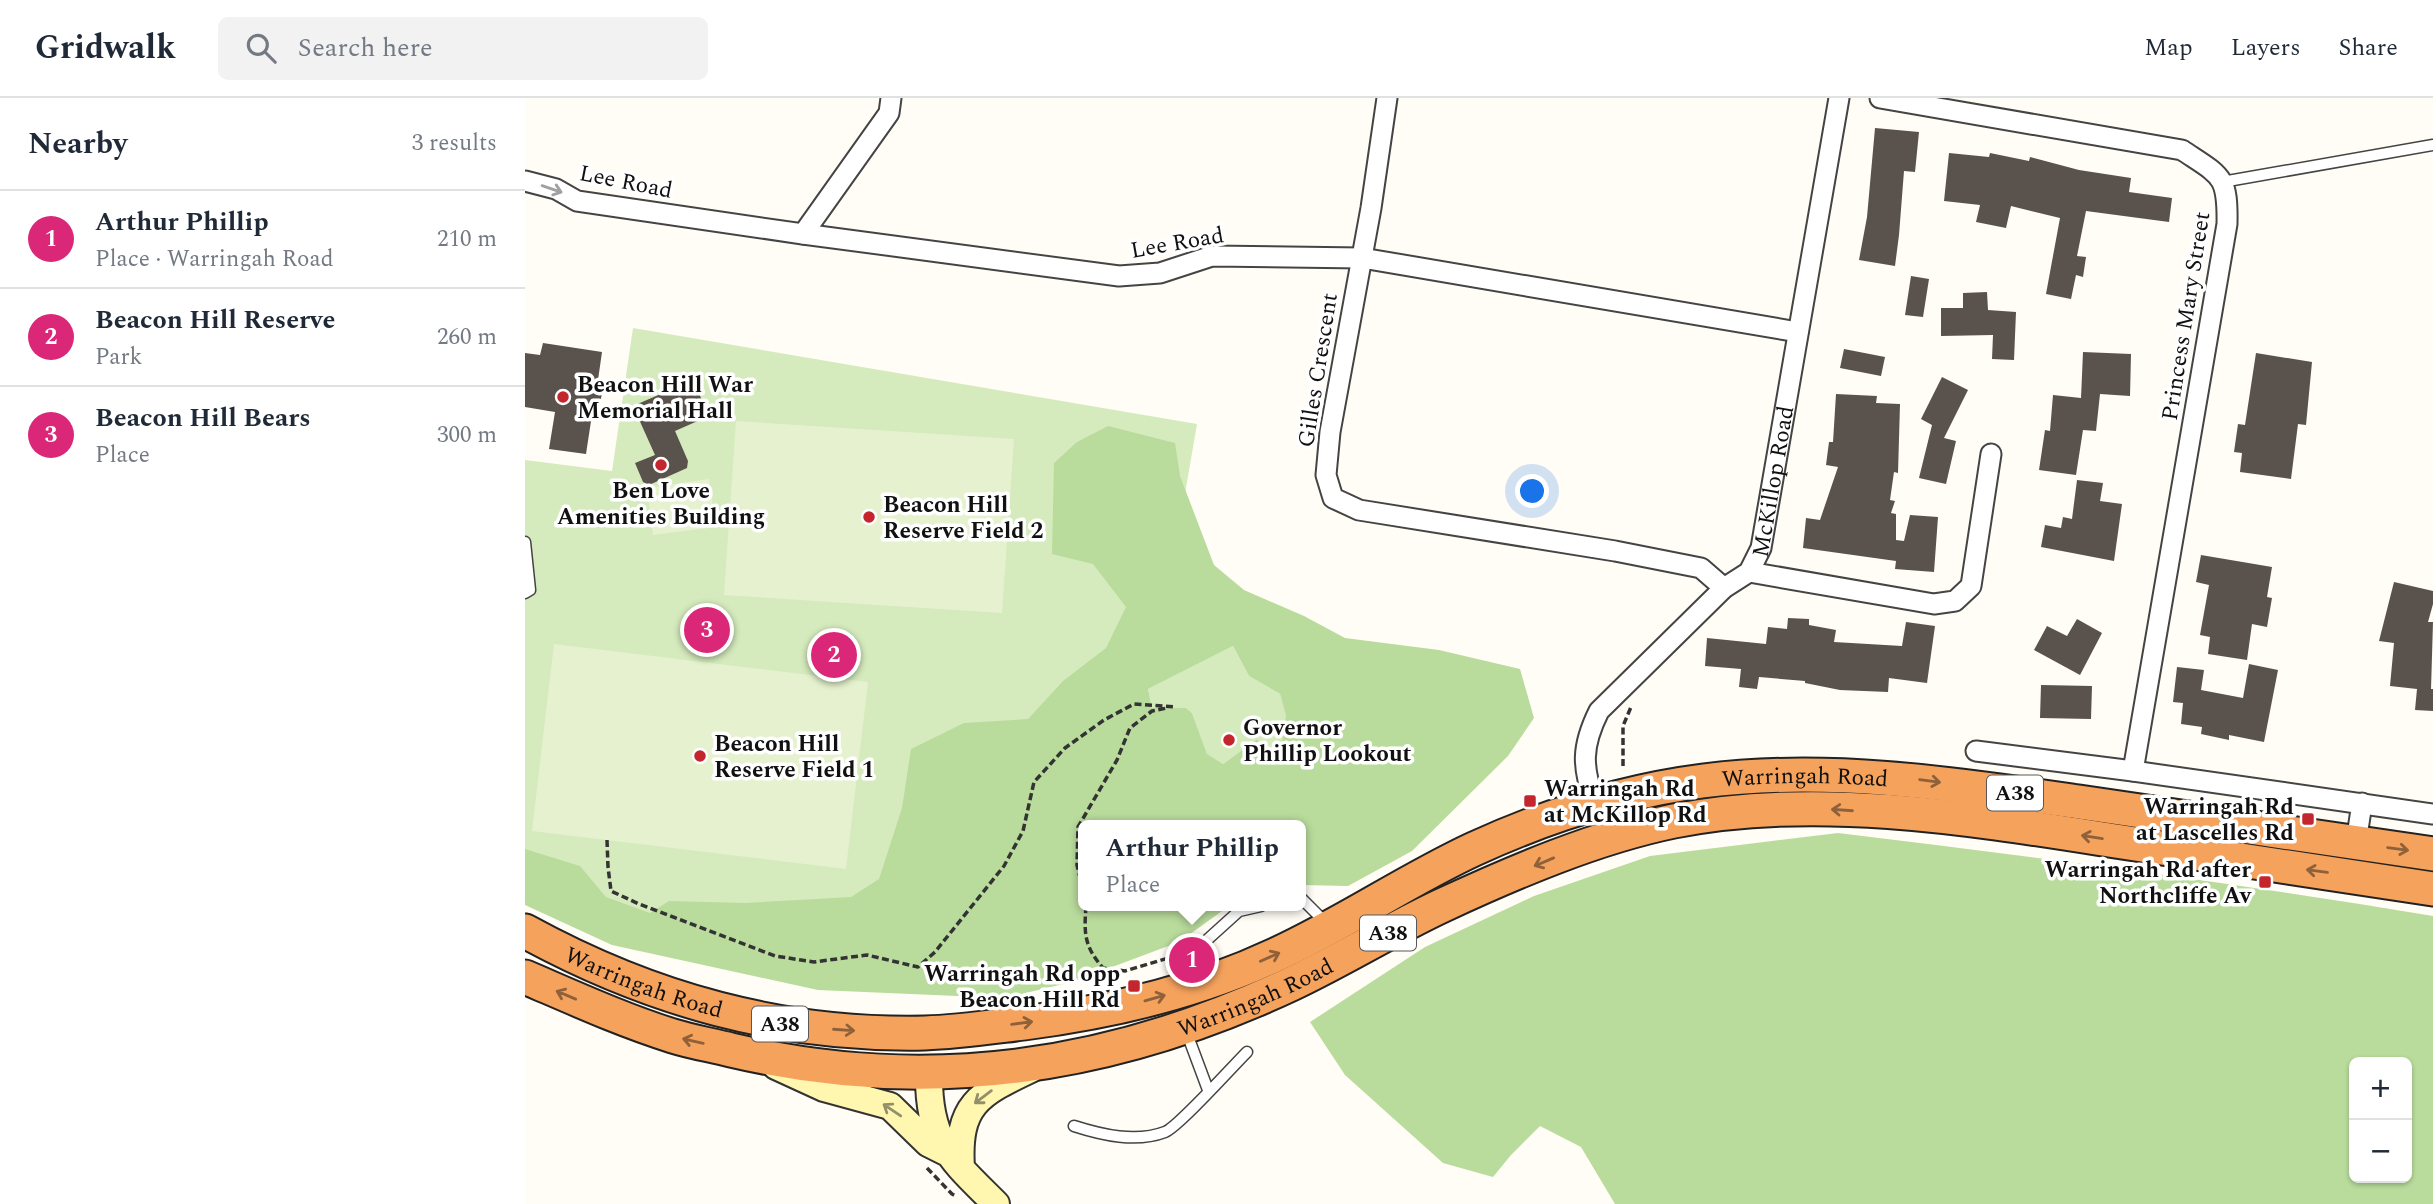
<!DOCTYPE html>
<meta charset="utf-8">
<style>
:root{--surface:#fff;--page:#f2f2f3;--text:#1f2937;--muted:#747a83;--line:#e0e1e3;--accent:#db2777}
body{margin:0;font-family:Spectral,serif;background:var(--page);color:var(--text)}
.controls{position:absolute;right:21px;bottom:21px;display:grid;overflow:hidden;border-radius:10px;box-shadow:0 2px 5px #0004}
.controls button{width:63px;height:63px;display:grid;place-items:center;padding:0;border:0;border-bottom:2px solid var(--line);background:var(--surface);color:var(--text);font:35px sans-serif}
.you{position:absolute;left:1008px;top:394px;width:24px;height:24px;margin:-18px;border:5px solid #fff;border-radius:50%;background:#1a73e8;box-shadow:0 0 0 10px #1a73e833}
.badge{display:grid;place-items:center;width:46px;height:46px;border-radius:50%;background:var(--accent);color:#fff;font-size:23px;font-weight:700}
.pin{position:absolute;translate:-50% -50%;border:4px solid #fff;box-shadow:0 2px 7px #0006}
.popup{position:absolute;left:553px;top:722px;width:228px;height:91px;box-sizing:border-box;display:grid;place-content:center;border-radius:10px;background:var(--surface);filter:drop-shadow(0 2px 5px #0005);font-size:23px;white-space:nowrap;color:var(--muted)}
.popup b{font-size:26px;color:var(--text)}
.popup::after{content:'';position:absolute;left:50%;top:100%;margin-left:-14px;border:14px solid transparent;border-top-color:var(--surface)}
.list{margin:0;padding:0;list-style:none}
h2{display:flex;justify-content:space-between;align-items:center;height:91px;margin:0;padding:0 28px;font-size:30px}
h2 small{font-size:23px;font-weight:400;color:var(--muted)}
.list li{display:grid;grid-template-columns:46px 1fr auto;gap:21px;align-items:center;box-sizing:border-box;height:98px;padding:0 28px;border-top:2px solid var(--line)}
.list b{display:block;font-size:26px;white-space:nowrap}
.list p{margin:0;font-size:23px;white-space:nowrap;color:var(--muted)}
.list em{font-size:23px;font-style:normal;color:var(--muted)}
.icon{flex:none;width:38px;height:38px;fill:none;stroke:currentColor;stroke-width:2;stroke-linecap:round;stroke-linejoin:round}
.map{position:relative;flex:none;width:1908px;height:1106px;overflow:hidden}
header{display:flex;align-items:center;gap:42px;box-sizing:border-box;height:98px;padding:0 35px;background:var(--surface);border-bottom:2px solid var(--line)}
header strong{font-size:33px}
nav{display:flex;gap:38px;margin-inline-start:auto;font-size:24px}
.search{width:490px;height:63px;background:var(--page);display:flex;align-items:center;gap:18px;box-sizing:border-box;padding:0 24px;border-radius:10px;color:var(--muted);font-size:26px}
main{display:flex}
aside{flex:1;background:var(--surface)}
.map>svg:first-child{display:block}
.green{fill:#d5ebbd}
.forest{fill:#b9dc9c;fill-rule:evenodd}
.pitch{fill:#e6f2cf}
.building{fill:#5a524d}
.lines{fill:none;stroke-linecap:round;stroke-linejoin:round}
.lane-casing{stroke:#444;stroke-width:13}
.street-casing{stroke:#444;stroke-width:23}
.secondary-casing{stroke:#333;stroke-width:30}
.highway-casing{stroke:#222;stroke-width:37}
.path{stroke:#333;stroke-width:3.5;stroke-dasharray:7 3.5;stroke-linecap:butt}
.lane{stroke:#fff;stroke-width:10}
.street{stroke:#fff;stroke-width:19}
.secondary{stroke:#fff6b0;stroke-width:26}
.highway{stroke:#f5a25d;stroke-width:33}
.oneway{stroke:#a0a0a0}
.oneway2{stroke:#8e613b}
.oneway3{stroke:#948f68}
.poi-dot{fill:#c4262e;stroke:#fff;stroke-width:2.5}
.labels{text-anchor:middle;stroke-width:7;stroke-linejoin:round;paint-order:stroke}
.shield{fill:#fff;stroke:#585858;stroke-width:2}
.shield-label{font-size:21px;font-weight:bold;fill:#111}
.street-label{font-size:23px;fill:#111;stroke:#fff}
.poi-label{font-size:23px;font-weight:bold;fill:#111;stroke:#fff;text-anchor:start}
</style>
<header>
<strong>Gridwalk</strong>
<div class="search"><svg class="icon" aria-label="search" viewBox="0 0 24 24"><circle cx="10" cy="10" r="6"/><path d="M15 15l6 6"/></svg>Search here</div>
<nav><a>Map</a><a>Layers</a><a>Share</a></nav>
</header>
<main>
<aside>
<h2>Nearby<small>3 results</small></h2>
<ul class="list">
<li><span class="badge">1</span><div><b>Arthur Phillip</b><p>Place · Warringah Road</p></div><em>210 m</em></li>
<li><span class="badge">2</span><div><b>Beacon Hill Reserve</b><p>Park</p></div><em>260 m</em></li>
<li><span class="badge">3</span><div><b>Beacon Hill Bears</b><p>Place</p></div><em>300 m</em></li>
</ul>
</aside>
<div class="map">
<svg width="1908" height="1106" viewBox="0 0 1908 1106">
<rect width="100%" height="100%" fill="#fffdf5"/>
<!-- green -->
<path class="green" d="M108,230L672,326L640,512L498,875L0,804V362L87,373Z
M708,548L724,578L755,596L762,617L757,651L746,658L732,641L698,666L682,657L667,615L661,610H627L623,591Z"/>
<!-- forest -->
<path class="forest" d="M583,328L650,345L655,378L689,467L719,492L779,518L820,540L914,552L995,571L1009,620L983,658L887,753L823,788L776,787V727H558V808H704L654,844L547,884L479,900L293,892L87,847L0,807V751L55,768L81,799L125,815L144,803L220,805L326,799L354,781L377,710L386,651L439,625L503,621L538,583L581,550L601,509L568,466L527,456L529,365L552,344ZM708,548L724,578L755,596L761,617L756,651L745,658L732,641L698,666L682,656L667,615L661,610H627L623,591Z
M1313,735C1512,759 1710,785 1908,818V1106H1090L1056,1049L1015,1028L986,1057L968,1079L918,1065L820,977L785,924L900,849L1009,798L1125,758ZM1829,964H1882V1080H1829Z"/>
<!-- pitch -->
<path class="pitch" d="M211,323L489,341L477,515L199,497Z
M184,381L191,429L128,437L122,390Z
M29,546L343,584L321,771L7,733Z"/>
<!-- building -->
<path class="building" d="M1350,30L1394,34L1390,74L1379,73L1374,137L1370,168L1334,162L1342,119Z
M1424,55L1464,59L1465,55L1504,63L1505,59L1554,72L1606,80L1604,94L1647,100L1644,124L1561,113L1552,158L1561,159L1558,179L1551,177L1546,201L1521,196L1535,120L1486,108L1481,130L1451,124L1455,107L1419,103Z
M1386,178L1404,181L1398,219L1380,217Z
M1462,194L1463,212L1491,214L1489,262L1467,261L1468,237L1416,238V210H1438V195Z
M18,245L77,254L72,289L78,290L74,311L68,310L61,356L24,351L30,314L0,309V255L15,257Z
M1319,251L1360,259L1356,278L1315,270Z
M1558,254L1606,256L1605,298L1575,296L1571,333L1558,332L1551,377L1514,372L1520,332L1525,333L1528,297L1556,300Z
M1731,255L1787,264L1781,327L1773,326L1766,381L1715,374L1717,355L1709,354L1713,326L1720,327Z
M1417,279L1443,292L1419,340L1431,343L1421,386L1394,380L1407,327L1396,321Z
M168,282L184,318L150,333L163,363L162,370L124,387L118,384L110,365L130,357L108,308Z
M1311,296L1352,298L1351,305L1375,306L1373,375L1369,374L1365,402L1370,403L1366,415L1371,416V442L1379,443L1385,417L1413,419L1409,474L1370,471L1371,463L1278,450L1281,420L1295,422L1313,369L1301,367L1304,344H1308Z
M1552,382L1578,385L1575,403L1597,406L1589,463L1516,449L1520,427L1536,430L1538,419L1547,421Z
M1676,457L1747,469L1742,499L1747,500L1742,529L1727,526L1722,562L1683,556L1685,539L1675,537L1684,487L1671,484Z
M1869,484L1908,493V506L1903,524H1908L1906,591H1908V613L1890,612L1892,591L1865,588L1869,545L1854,543Z
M1263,520L1284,521V527L1311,532L1309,544L1377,548L1381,524L1410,528L1402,585L1364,580L1363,594L1315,592L1280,585V583L1234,579L1232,591L1214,589L1216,571L1180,568L1182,540L1241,546L1243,529L1262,531Z
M1552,521L1577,535L1555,577L1509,552L1522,528L1542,538Z
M175,522L192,524L190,543L172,541Z
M1724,566L1753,572L1739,644L1704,637V642L1676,636L1677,629L1656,626L1658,605L1648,604L1652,569L1679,572L1676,592L1718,600Z
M1516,587L1567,588L1566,621L1515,620Z"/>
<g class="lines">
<!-- lane casing -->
<g class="lane-casing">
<path id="lane" d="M1697,84L1908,47
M0,444L5,492L0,495
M776,800L800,824
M681,881L672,851L714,813L736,808
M661,933L683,992
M549,1028C577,1037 611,1045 640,1034C653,1029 708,968 722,954"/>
</g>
<!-- street casing -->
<g class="street-casing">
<g id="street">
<path d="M862,0L846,110L805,334L801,377L808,400L834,412L1090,453L1176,470L1199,490"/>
<path d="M1355,0L1657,52C1696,78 1703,77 1702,126L1608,673"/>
<path d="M0,83L31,91L52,103L278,136L594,178L635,175L687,158L837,160L1273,234"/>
<path d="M278,136L364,15L366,0"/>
<path d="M1224,474L1409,506L1430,503L1446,488L1466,356"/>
<path d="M1451,653L1608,673L1908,716"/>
<path id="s1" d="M1070,706C1057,669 1056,649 1074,613L1199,490L1224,474L1236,450L1314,0"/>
<path d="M1831,745L1837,705"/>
</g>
</g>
<!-- secondary casing -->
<g class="secondary-casing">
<path id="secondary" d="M251,968L299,990L365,1008L403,1045L421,1054
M404,976C403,1044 426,1061 471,1106
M436,1070C432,1007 453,996 506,971"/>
</g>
<!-- highway casing -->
<g class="highway-casing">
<g id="highway">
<path id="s2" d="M0,833C126,902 256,938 400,935C433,934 466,929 499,925C584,914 669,895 748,858C817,827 880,783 949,751C1021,718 1099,693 1178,683C1304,667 1429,686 1554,704C1672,721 1790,739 1908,756"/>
<path id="s3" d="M0,879C49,900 97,922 148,938C167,944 186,947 206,952C402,998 585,971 766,886C817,862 865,832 916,808C989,774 1071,739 1149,723C1290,695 1444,720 1584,742C1692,758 1800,774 1908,791"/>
</g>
</g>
<!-- path -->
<path class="path" d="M1098,668V628L1106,609
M82,742L83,769L86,793L114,806L250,858L289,864L342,857L393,869L410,854L479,768L498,733L509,684L540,650L579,622L609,606L651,609
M558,792L552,767L553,729L592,662L605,630L627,613L642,610
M561,808C559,836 559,848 578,870L600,873L660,855
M402,1070L427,1096L431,1098"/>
<!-- lane -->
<use href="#lane" class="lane"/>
<!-- street -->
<use href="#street" class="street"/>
<!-- secondary -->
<use href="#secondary" class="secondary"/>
<!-- highway -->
<use href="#highway" class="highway"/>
</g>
<!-- one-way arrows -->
<defs><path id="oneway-shaft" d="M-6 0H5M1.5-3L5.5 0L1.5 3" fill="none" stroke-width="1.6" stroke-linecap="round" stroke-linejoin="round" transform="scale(1.75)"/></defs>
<use class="oneway" href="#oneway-shaft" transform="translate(27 91) rotate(19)"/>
<g class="oneway2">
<use href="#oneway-shaft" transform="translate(1405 683) rotate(8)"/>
<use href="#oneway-shaft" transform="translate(1317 712) rotate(-176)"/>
<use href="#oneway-shaft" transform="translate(1567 739) rotate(-171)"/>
<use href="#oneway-shaft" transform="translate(1873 751) rotate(8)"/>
<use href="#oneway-shaft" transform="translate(1019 764) rotate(157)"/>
<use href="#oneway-shaft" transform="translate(1792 773) rotate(-172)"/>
<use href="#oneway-shaft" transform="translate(745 859) rotate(-24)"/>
<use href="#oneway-shaft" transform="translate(41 897) rotate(-157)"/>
<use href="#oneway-shaft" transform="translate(630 900) rotate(-16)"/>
<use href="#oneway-shaft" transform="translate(497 925) rotate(-7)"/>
<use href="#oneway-shaft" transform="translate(319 932) rotate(4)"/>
<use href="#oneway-shaft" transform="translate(168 943) rotate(-167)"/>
</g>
<g class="oneway3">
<use href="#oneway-shaft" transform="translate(458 999) rotate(143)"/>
<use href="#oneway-shaft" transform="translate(367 1012) rotate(-146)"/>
</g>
<!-- markers -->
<g class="poi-dot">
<circle cx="38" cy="299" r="7"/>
<circle cx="136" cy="367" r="7"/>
<circle cx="344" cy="419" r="7"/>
<circle cx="704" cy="642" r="7"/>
<circle cx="175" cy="658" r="7"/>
<rect x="998" y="696" width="14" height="14" rx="3.5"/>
<rect x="1776" y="714" width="14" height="14" rx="3.5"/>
<rect x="1733" y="777" width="14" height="14" rx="3.5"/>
<rect x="602" y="881" width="14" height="14" rx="3.5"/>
</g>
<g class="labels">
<!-- shield labels -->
<g class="shield">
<rect x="1462" y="677.5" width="56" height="35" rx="5"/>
<rect x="835" y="817.5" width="56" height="35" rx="5"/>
<rect x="227" y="908.5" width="56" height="35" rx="5"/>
</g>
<g class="shield-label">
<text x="1490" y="702">A38</text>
<text x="863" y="842">A38</text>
<text x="255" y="933">A38</text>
</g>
<!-- street labels -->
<g class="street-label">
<text transform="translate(101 83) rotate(11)" y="8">Lee Road</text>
<text transform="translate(652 144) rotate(-10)" y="8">Lee Road</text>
<text transform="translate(1660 218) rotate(-81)" y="8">Princess Mary Street</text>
<text transform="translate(792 272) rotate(-81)" y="8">Gilles Crescent</text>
<text dy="8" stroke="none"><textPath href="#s1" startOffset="396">McKillop Road</textPath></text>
<text dy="8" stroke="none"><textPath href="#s2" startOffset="1346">Warringah Road</textPath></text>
<text dy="8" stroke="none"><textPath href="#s2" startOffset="130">Warringah Road</textPath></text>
<text dy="8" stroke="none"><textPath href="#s3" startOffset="756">Warringah Road</textPath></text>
</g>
<!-- poi labels -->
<g class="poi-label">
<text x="52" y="294">Beacon Hill War<tspan x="52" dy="26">Memorial Hall</tspan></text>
<text x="136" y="400" text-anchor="middle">Ben Love<tspan x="136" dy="26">Amenities Building</tspan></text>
<text x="358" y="414">Beacon Hill<tspan x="358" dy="26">Reserve Field 2</tspan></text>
<text x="718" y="637">Governor<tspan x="718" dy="26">Phillip Lookout</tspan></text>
<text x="189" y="653">Beacon Hill<tspan x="189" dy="26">Reserve Field 1</tspan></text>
<text x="1019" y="698">Warringah Rd<tspan x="1019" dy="26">at McKillop Rd</tspan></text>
<text x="1769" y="716" text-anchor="end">Warringah Rd<tspan x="1769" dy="26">at Lascelles Rd</tspan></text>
<text x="1726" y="779" text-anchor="end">Warringah Rd after<tspan x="1726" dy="26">Northcliffe Av</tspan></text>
<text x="595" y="883" text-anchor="end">Warringah Rd opp<tspan x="595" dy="26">Beacon Hill Rd</tspan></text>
</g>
</g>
</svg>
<div class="controls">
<button>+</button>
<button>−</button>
</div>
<div class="you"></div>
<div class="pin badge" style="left:667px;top:862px">1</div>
<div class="popup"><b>Arthur Phillip</b>Place</div>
<div class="pin badge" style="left:309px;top:557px">2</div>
<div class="pin badge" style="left:182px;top:532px">3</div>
</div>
</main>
